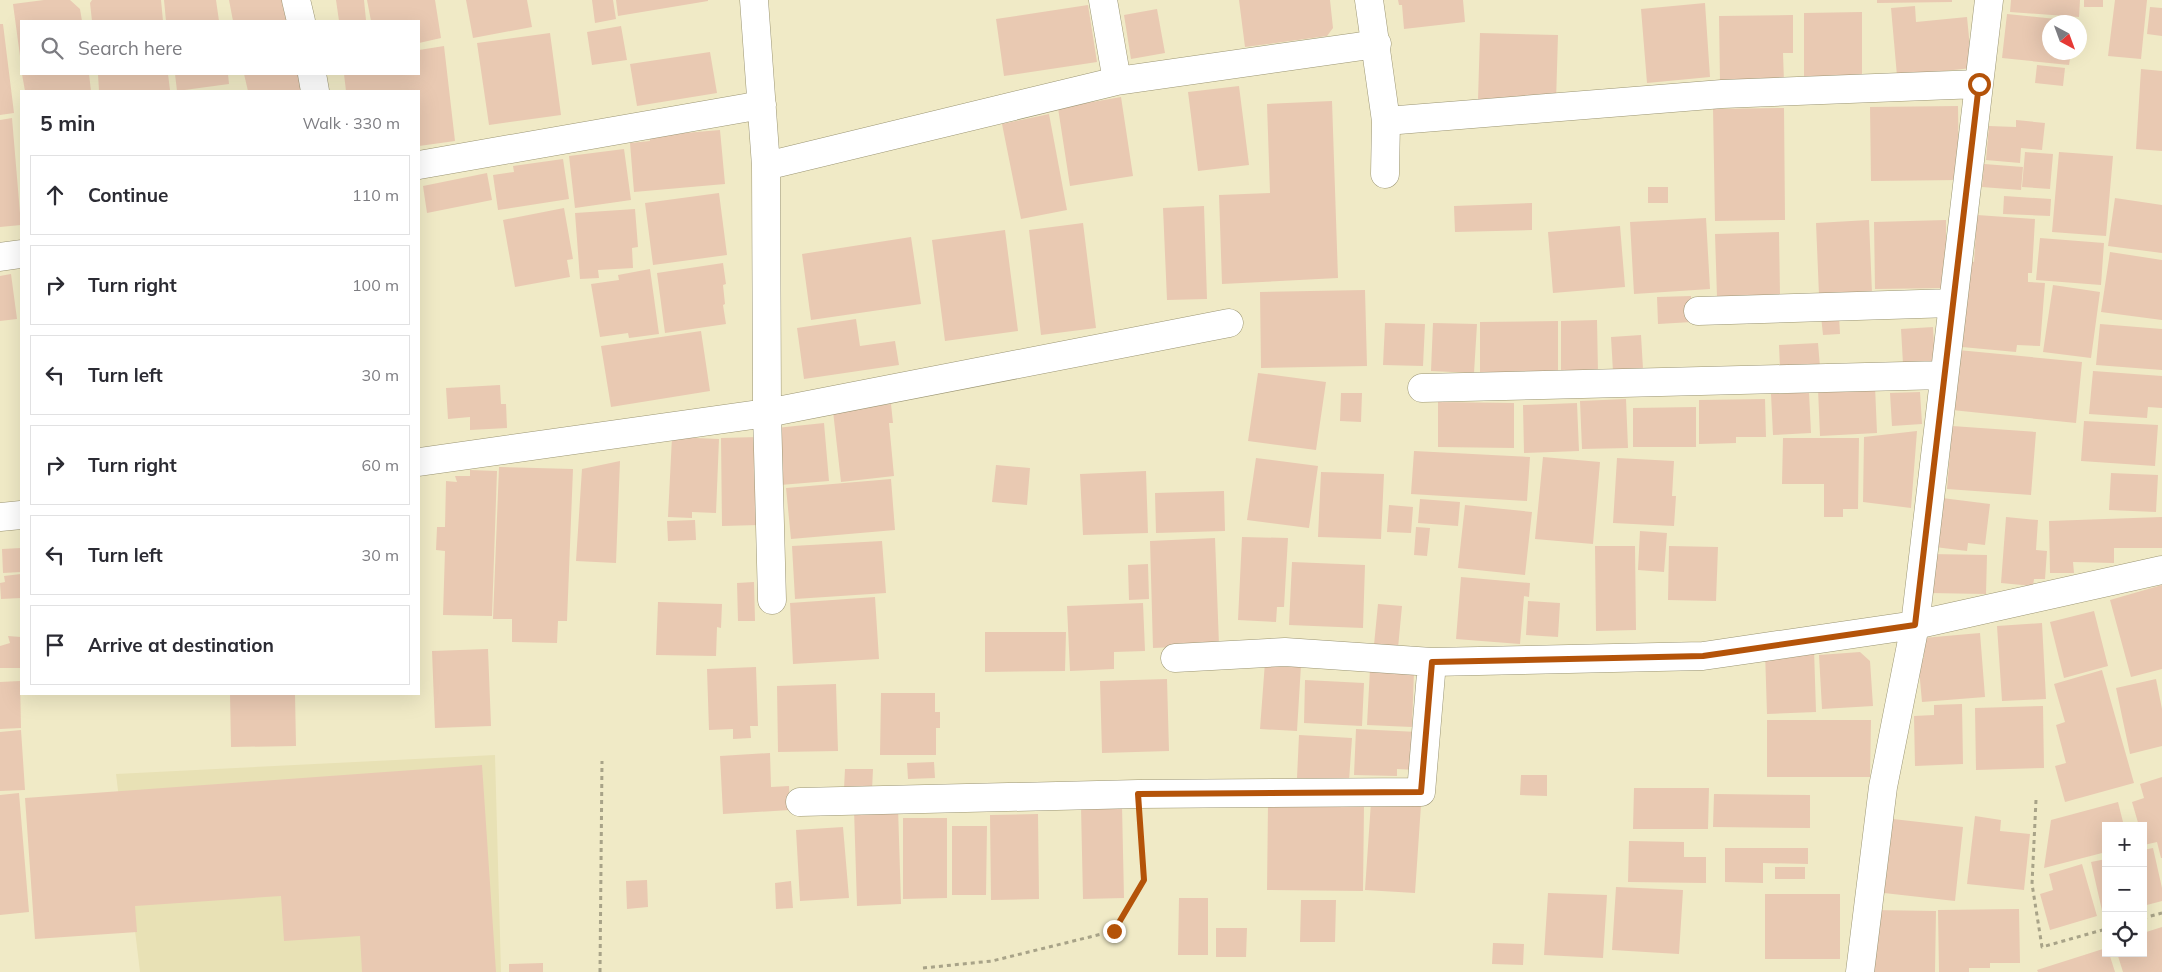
<!DOCTYPE html>
<meta charset="utf-8">
<style>
:root{--surface:#fff;--page:#f2f2f3;--text:#2b2b33;--muted:#7c7c81;--line:#e1e1e2}
body{margin:0;font-family:Mulish,sans-serif;background:var(--page);color:var(--text)}
.controls{position:absolute;right:15px;bottom:15px;display:grid;overflow:hidden;border-radius:0px;box-shadow:0 5px 20px #0002}
.controls button{width:45px;height:45px;display:grid;place-items:center;padding:0;border:0;border-bottom:1px solid var(--line);background:var(--surface);color:var(--text);font:25px sans-serif}
.compass{position:absolute;left:2042px;top:15px;width:45px;height:45px;border-radius:50%;background:var(--surface);box-shadow:0 5px 20px #0002;rotate:139deg}
.stop{position:absolute;width:15px;height:15px;margin:-11px;border:4px solid #b45309;border-radius:50%;background:#fff}
.stop.end{background:#b45309;border-color:#fff;box-shadow:0 1px 5px #0008}
.list{margin:0;padding:0;list-style:none}
h2{display:flex;justify-content:space-between;align-items:center;height:65px;margin:0;padding:0 20px;font-size:21px}
h2 small{font-size:16px;font-weight:400;color:var(--muted)}
.list li{display:grid;grid-template-columns:32px 1fr auto;gap:15px;align-items:center;box-sizing:border-box;height:80px;margin:0 10px 10px;padding:0 10px;border:1px solid var(--line);border-radius:0px}
.list b{display:block;font-size:19px;white-space:nowrap}
.list em{font-size:16px;font-style:normal;color:var(--muted)}
.icon{flex:none;width:28px;height:28px;fill:none;stroke:currentColor;stroke-width:2;stroke-linecap:round;stroke-linejoin:round}
.map{position:relative;flex:none;width:2162px;height:972px;overflow:hidden}
.search{position:absolute;background:var(--surface);box-shadow:0 5px 20px #0002;left:20px;top:20px;width:400px;height:55px;display:flex;align-items:center;gap:12px;box-sizing:border-box;padding:0 18px;border-radius:0px;color:var(--muted);font-size:19px}
.panel{position:absolute;background:var(--surface);box-shadow:0 5px 20px #0002;left:20px;top:90px;width:400px;height:605px;border-radius:0px}
.map>svg:first-child{display:block}
.built{fill:#e8e1b5}
.building{fill:#e9c9b2}
.lines{fill:none;stroke-linecap:round;stroke-linejoin:round}
.minor-casing{stroke:#9b9573;stroke-width:29}
.path{stroke:#a8a388;stroke-width:3;stroke-dasharray:4 4;stroke-linecap:butt}
.minor{stroke:#fff;stroke-width:28}
.route{stroke:#b45309;stroke-width:6}
</style>
<div class="map">
<svg width="2162" height="972" viewBox="0 0 2162 972">
<rect width="100%" height="100%" fill="#f0eac6"/>
<!-- built -->
<path class="built" d="M495,755L501,972H140L116,774Z"/>
<!-- building -->
<path class="building" d="M44,0H70L80,9L82,21H21L20,56L13,4Z
M92,0H161L163,21H92L90,3Z
M164,0H216L219,21H166Z
M229,0H286L289,21H233Z
M336,0H364L366,20L339,21Z
M367,0H435L441,38L419,43V21H371Z
M466,0H527L532,27L473,38Z
M592,0H613L616,19L595,23Z
M616,0H708V1L618,16Z
M1239,0H1330L1333,28L1327,36L1245,47Z
M1398,0H1463L1465,22L1404,29L1402,5H1399Z
M1877,0H1952V2L1877,3Z
M2011,0H2080L2079,17L2010,12Z
M2084,0H2103V7H2084Z
M2115,0H2147L2141,59L2108,56Z
M1705,3L1710,77L1647,83L1641,9Z
M1088,5L1097,62L1004,76L996,19Z
M1915,6L1916,22L1967,17L1972,68L1897,76L1891,8Z
M2150,7L2162,8V36L2147,34Z
M1157,9L1165,53L1131,59L1124,15Z
M1862,12V77H1804V13Z
M2007,14L2075,21L2050,22V52H2071L2069,65L2002,58Z
M1793,15V53H1783L1784,82H1720L1719,16Z
M0,24H3L14,113L0,115Z
M621,26L627,60L592,65L587,32Z
M550,33L561,115L489,125L477,43Z
M1480,33L1558,35L1556,102L1478,100Z
M444,46L455,141L419,146V91H346L344,74H419V50Z
M710,52L717,93L637,106L630,64Z
M2037,65L2065,68L2063,86L2035,83Z
M2141,69L2162,71V151L2136,149Z
M22,74H89L91,91H25Z
M98,74H168L170,90L99,91Z
M175,74H228L229,84L177,91Z
M244,74H305L308,91H248Z
M1239,86L1249,165L1198,171L1188,92Z
M1121,97L1133,176L1070,186L1058,108Z
M1332,101L1338,278L1222,284L1219,195L1270,193L1267,104Z
M1958,106L1959,180L1871,181L1870,107Z
M1784,108L1785,220L1715,221L1713,109Z
M1049,114L1067,210L1021,219L1002,124Z
M12,118L21,225L0,227V120Z
M2016,120L2045,123L2042,150L2021,148L2020,163L1986,160L1989,126L2016,127Z
M720,130L725,184L634,192L630,143L650,141L649,136Z
M624,149L631,200L575,208L569,156Z
M2025,152L2053,154L2050,189L2022,187Z
M2059,152L2113,156L2106,236L2052,232Z
M563,159L569,199L498,210L493,175L514,172L513,166Z
M1984,164L2023,167L2021,190L1982,187Z
M487,173L492,200L427,213L423,186Z
M1648,187H1668V203H1648Z
M719,193L727,255L653,265L645,203Z
M2004,196L2051,199L2050,216L2003,214Z
M2115,198L2162,205V253L2108,246Z
M1532,203V230L1455,232L1454,206Z
M1204,206L1207,299L1167,300L1163,208Z
M564,208L573,259L567,260L570,277L515,287L503,220Z
M635,209L638,247L632,248L633,268L598,270L599,278L580,279L575,213Z
M1977,215L2035,219L2032,273H2028V282L2045,283L2040,346L2017,345L2016,352L1962,347L1969,261L1974,262Z
M1706,218L1710,289L1634,294L1630,222Z
M1869,220L1872,293L1819,295L1816,223Z
M1946,220V288L1875,289L1874,222Z
M1083,223L1096,328L1041,335L1029,230Z
M1620,226L1625,287L1553,293L1548,232Z
M1005,230L1018,331L945,341L932,240Z
M1779,232L1780,295L1717,297L1715,234Z
M911,237L921,304L811,320L802,254Z
M2040,238L2104,243L2101,285L2036,280Z
M2110,252L2162,260V320L2101,312Z
M723,263L726,284L723,285L725,304L723,305L726,324L665,333L657,273Z
M650,269L659,334L629,338L628,333L600,337L591,284L619,280L618,275Z
M11,274L17,319L0,321V276Z
M2053,285L2100,292L2091,358L2043,352Z
M1365,290L1367,366L1261,368L1260,292Z
M1691,296L1692,322L1658,324L1657,297Z
M1821,316H1839L1840,334L1823,335Z
M856,319L860,346L895,341L899,365L804,379L797,328Z
M1597,320L1598,373H1561V321Z
M1558,321V374L1480,375V322Z
M1385,323L1425,324L1423,366L1383,365Z
M1433,323L1477,324L1474,373L1431,371Z
M2100,324L2162,329V370L2096,365Z
M1933,327L1935,362L1903,364L1901,329Z
M701,331L710,391L611,407L601,346Z
M1641,335L1643,369L1613,372L1611,337Z
M1818,343L1820,367L1780,369L1779,345Z
M1958,350L2082,362L2076,423L1952,410Z
M2093,371L2162,376V408L2148,407L2147,418L2089,414Z
M1258,373L1326,382L1316,450L1248,441Z
M500,385L501,404H506L507,428L470,430V417L448,419L446,388Z
M1875,386L1877,433L1820,436L1818,389Z
M1809,392L1811,433L1773,435L1771,394Z
M1920,392L1922,424L1892,426L1890,393Z
M1341,393H1362L1361,422L1340,421Z
M1626,399L1628,448L1582,449L1580,401Z
M1765,399L1766,437H1736V443L1699,444V400Z
M1438,402L1514,403V448L1438,447Z
M1577,403L1579,451L1524,453L1523,405Z
M891,404L893,423H889L894,476L841,482L833,411Z
M1696,407V447H1633V408Z
M2084,421L2158,425L2155,466L2081,461Z
M824,423L829,481L780,485L776,428Z
M1952,426L2036,432L2031,495L1947,489Z
M1917,431L1911,508L1863,502L1864,437Z
M672,437L719,439L716,513L692,512V518L668,517Z
M758,437L759,525L722,526L721,438Z
M1783,438H1859L1858,509H1843V517H1824V484H1782Z
M1414,451L1530,457L1527,501L1411,494Z
M1543,457L1600,462L1593,544L1535,539Z
M1256,458L1318,466L1309,528L1247,520Z
M1617,458L1674,461L1672,496H1676L1674,526L1613,523Z
M620,461L616,563L576,561L582,469Z
M996,465L1030,468L1027,505L992,502Z
M499,467L573,469L567,621H558L557,643L512,642V619H493Z
M470,470L497,471L492,616L443,615L445,551L436,550L437,527H445L446,481L457,482L455,476H470Z
M1146,471L1148,533L1083,535L1080,474Z
M1321,472L1384,474L1381,539L1318,537Z
M2111,473L2158,475L2156,512L2109,510Z
M891,479L895,530L791,539L786,488Z
M1224,491L1225,531L1156,533L1155,493Z
M1942,498L1990,504L1985,545L1968,543L1967,551L1935,547Z
M1420,499L1460,502L1458,526L1418,523Z
M1389,505L1413,507L1411,533L1387,532Z
M1465,505L1532,512L1525,575L1458,568Z
M2006,517L2038,520L2036,550L2047,551L2045,579H2034L2033,586L2001,583Z
M2162,517V548H2114V563L2073,562L2074,573H2050L2049,521Z
M695,520L696,540L668,541L667,521Z
M1416,527L1430,528L1427,556L1414,555Z
M1640,531L1667,533L1664,572L1638,570Z
M1242,537L1288,538L1284,607H1277L1276,622L1238,620Z
M1215,538L1219,645L1153,648L1150,541Z
M882,541L886,593L795,599L792,546Z
M1595,546H1635L1636,630L1596,631Z
M1669,546L1718,547L1716,601L1668,600Z
M21,548V572L3,573L2,549Z
M1931,554L1987,555L1986,594L1930,593Z
M1292,562L1365,565L1363,628L1289,625Z
M1148,564L1149,599L1129,600L1128,565Z
M21,574V598L1,599L0,583L5,582L4,576Z
M1461,577L1530,583L1529,597L1524,596L1520,644L1456,639Z
M754,582L755,621H738L737,583Z
M2162,585V669L2131,677L2110,600Z
M875,597L879,659L793,664L790,603Z
M1528,601L1560,603L1558,637L1526,635Z
M658,602L722,604L721,628L717,627L716,656L656,655Z
M1143,603L1145,651L1114,652V669L1070,671L1067,606Z
M1378,604L1402,606L1398,648L1374,645Z
M2094,611L2108,666L2064,678L2050,622Z
M2042,623L2046,699L2002,701L1997,626Z
M985,632H1066L1065,671L985,672Z
M1980,633L1985,697L1922,702L1918,658H1924L1923,638Z
M8,636L21,637V668H0V646L10,643Z
M488,649L491,726L435,728L432,651Z
M1814,649L1816,712L1767,714L1765,651Z
M1860,652L1870,661L1873,706L1822,709L1819,655Z
M1265,662L1301,665L1297,731L1260,729Z
M756,667L758,726H750L751,738L733,739V729L709,730L707,669Z
M1370,669L1414,671L1412,727L1367,725Z
M2102,670L2134,783L2065,802L2055,766L2066,763L2056,725L2065,722L2054,684Z
M1167,679L1169,751L1102,753L1100,681Z
M2156,679L2162,709V746L2130,754L2116,688Z
M1305,680L1364,683L1362,726L1304,723Z
M20,681L21,728L0,729V682Z
M836,684L838,751L778,752L777,686Z
M881,693H935V712H940V728H936V755H880Z
M230,694H295L296,746L231,747Z
M1962,704L1963,764L1915,766L1914,716L1934,715V705Z
M2043,706L2044,768L1976,770L1975,708Z
M1767,720H1871L1870,777H1767Z
M1356,729L1418,732L1417,770L1397,769V776L1354,775Z
M21,730L25,790L0,791V732Z
M1299,735L1352,738L1349,781L1297,778Z
M770,753L771,787L789,786L790,810L723,814L720,756Z
M934,762L935,778L908,779L907,763Z
M482,765L496,972H362L360,936L284,941L281,896L135,906L137,932L35,939L25,798Z
M845,769H873L872,790L844,789Z
M1521,775H1547V796L1520,795Z
M2162,777V858H2161L2157,842L2144,845L2143,826H2139L2132,802L2144,798L2140,784Z
M1634,788H1709L1708,829H1633Z
M19,793L29,912L0,915V795Z
M1714,794L1810,795V828L1713,827Z
M1371,802L1421,805L1415,893L1365,890Z
M2118,802L2124,826H2106V852L2044,868L2051,820Z
M1268,804L1364,805L1363,891L1267,890Z
M1122,806L1124,898L1083,899L1081,807Z
M898,807L901,904L857,906L854,809Z
M1038,814L1039,899L991,900L990,815Z
M1975,816L2001,820L2000,831L2030,834L2024,890L1967,884Z
M903,818H947V898L903,899Z
M1893,819L1963,827L1955,901L1884,893Z
M952,826H987L986,895H952Z
M843,827L849,898L800,901L796,830Z
M1629,841L1684,842V857H1706V883L1628,882Z
M1725,848H1808V864L1763,863V883L1725,882Z
M2153,848L2162,888V901L2143,906V850Z
M2106,859V914L2103,915L2091,862Z
M2082,864L2097,916L2050,930L2040,894L2053,890L2049,874Z
M1775,867H1805V879H1775Z
M647,880L648,907L627,909L626,881Z
M791,881L793,908L776,909L775,883Z
M1616,887L1683,890L1679,954L1612,950Z
M1548,893L1607,895L1603,958L1544,955Z
M1765,894H1840V959H1765Z
M1179,898H1208V955H1178Z
M1301,900H1336L1335,942H1300Z
M2019,909L2020,963H1990V968H1969V972H1939L1938,910Z
M1872,910L1936,911L1935,972H1871Z
M2162,927V972H2123L2117,953H2143V933Z
M1216,928H1247L1246,957H1216Z
M1493,943L1524,944L1523,965L1492,964Z
M2106,948V953H2109L2115,972H2038L2037,970Z
M543,963V972H509V964Z"/>
<g class="lines">
<!-- minor casing -->
<g class="minor-casing">
<path id="minor" d="M296,0L301,21
M754,0L766,166L767,413L772,600
M1103,0L1117,81
M1369,0L1386,121L1385,174
M312,74L315,91
M1386,121L1722,94L1979,84
M419,165L762,105
M766,166L1117,81L1377,44
M0,257L21,254
M1698,311L1952,303
M1422,388L1944,375
M419,462L767,413L1229,323
M0,517L21,515
M1175,658L1285,652L1432,662L1703,656L1915,625L2162,570
M800,802L1138,794L1421,792L1432,662
M1860,972L1883,787L1915,625L1989,0"/>
</g>
<!-- path -->
<path class="path" d="M2036,800L2032,884L2042,947L2106,929
M2143,918L2162,913
M923,968L992,961L1114,931L1144,880L1140,824
M600,972L602,761"/>
<!-- minor -->
<use href="#minor" class="minor"/>
</g>
<g class="lines">
<!-- route -->
<path class="route" d="M1114,931L1144,880L1138,794L1421,792L1432,662L1703,656L1915,625L1979,84"/>
</g>
</svg>
<div class="controls">
<button>+</button>
<button>−</button>
<button><svg class="icon" aria-label="locate" viewBox="0 0 24 24"><circle cx="12" cy="12" r="6"/><path d="M12 2v4M12 18v4M2 12h4M18 12h4"/></svg></button>
</div>
<svg class="compass" viewBox="-18 -18 36 36"><path d="M0-13l5 13h-10z" fill="#e53935"/><path d="M0 13l5-13h-10z" fill="#7c7c81"/></svg>
<div class="stop" style="left:1979px;top:84px"></div>
<div class="stop end" style="left:1114px;top:931px"></div>
<div class="search"><svg class="icon" aria-label="search" viewBox="0 0 24 24"><circle cx="10" cy="10" r="6"/><path d="M15 15l6 6"/></svg>Search here</div>
<section class="panel">
<h2>5 min<small>Walk · 330 m</small></h2>
<ul class="list">
<li><svg class="icon" aria-label="ahead" viewBox="0 0 24 24"><path d="M12 20V5M6 11l6-6 6 6"/></svg><div><b>Continue</b></div><em>110 m</em></li>
<li><svg class="icon" aria-label="right" viewBox="0 0 24 24"><path d="M7 20v-9h11M14 6l5 5-5 5"/></svg><div><b>Turn right</b></div><em>100 m</em></li>
<li><svg class="icon" aria-label="left" viewBox="0 0 24 24"><path d="M17 20v-9H6M10 6l-5 5 5 5"/></svg><div><b>Turn left</b></div><em>30 m</em></li>
<li><svg class="icon" aria-label="right" viewBox="0 0 24 24"><path d="M7 20v-9h11M14 6l5 5-5 5"/></svg><div><b>Turn right</b></div><em>60 m</em></li>
<li><svg class="icon" aria-label="left" viewBox="0 0 24 24"><path d="M17 20v-9H6M10 6l-5 5 5 5"/></svg><div><b>Turn left</b></div><em>30 m</em></li>
<li><svg class="icon" aria-label="arrive" viewBox="0 0 24 24"><path d="M6 21V4h12l-3 4 3 4H6"/></svg><div><b>Arrive at destination</b></div></li>
</ul>
</section>
</div>
